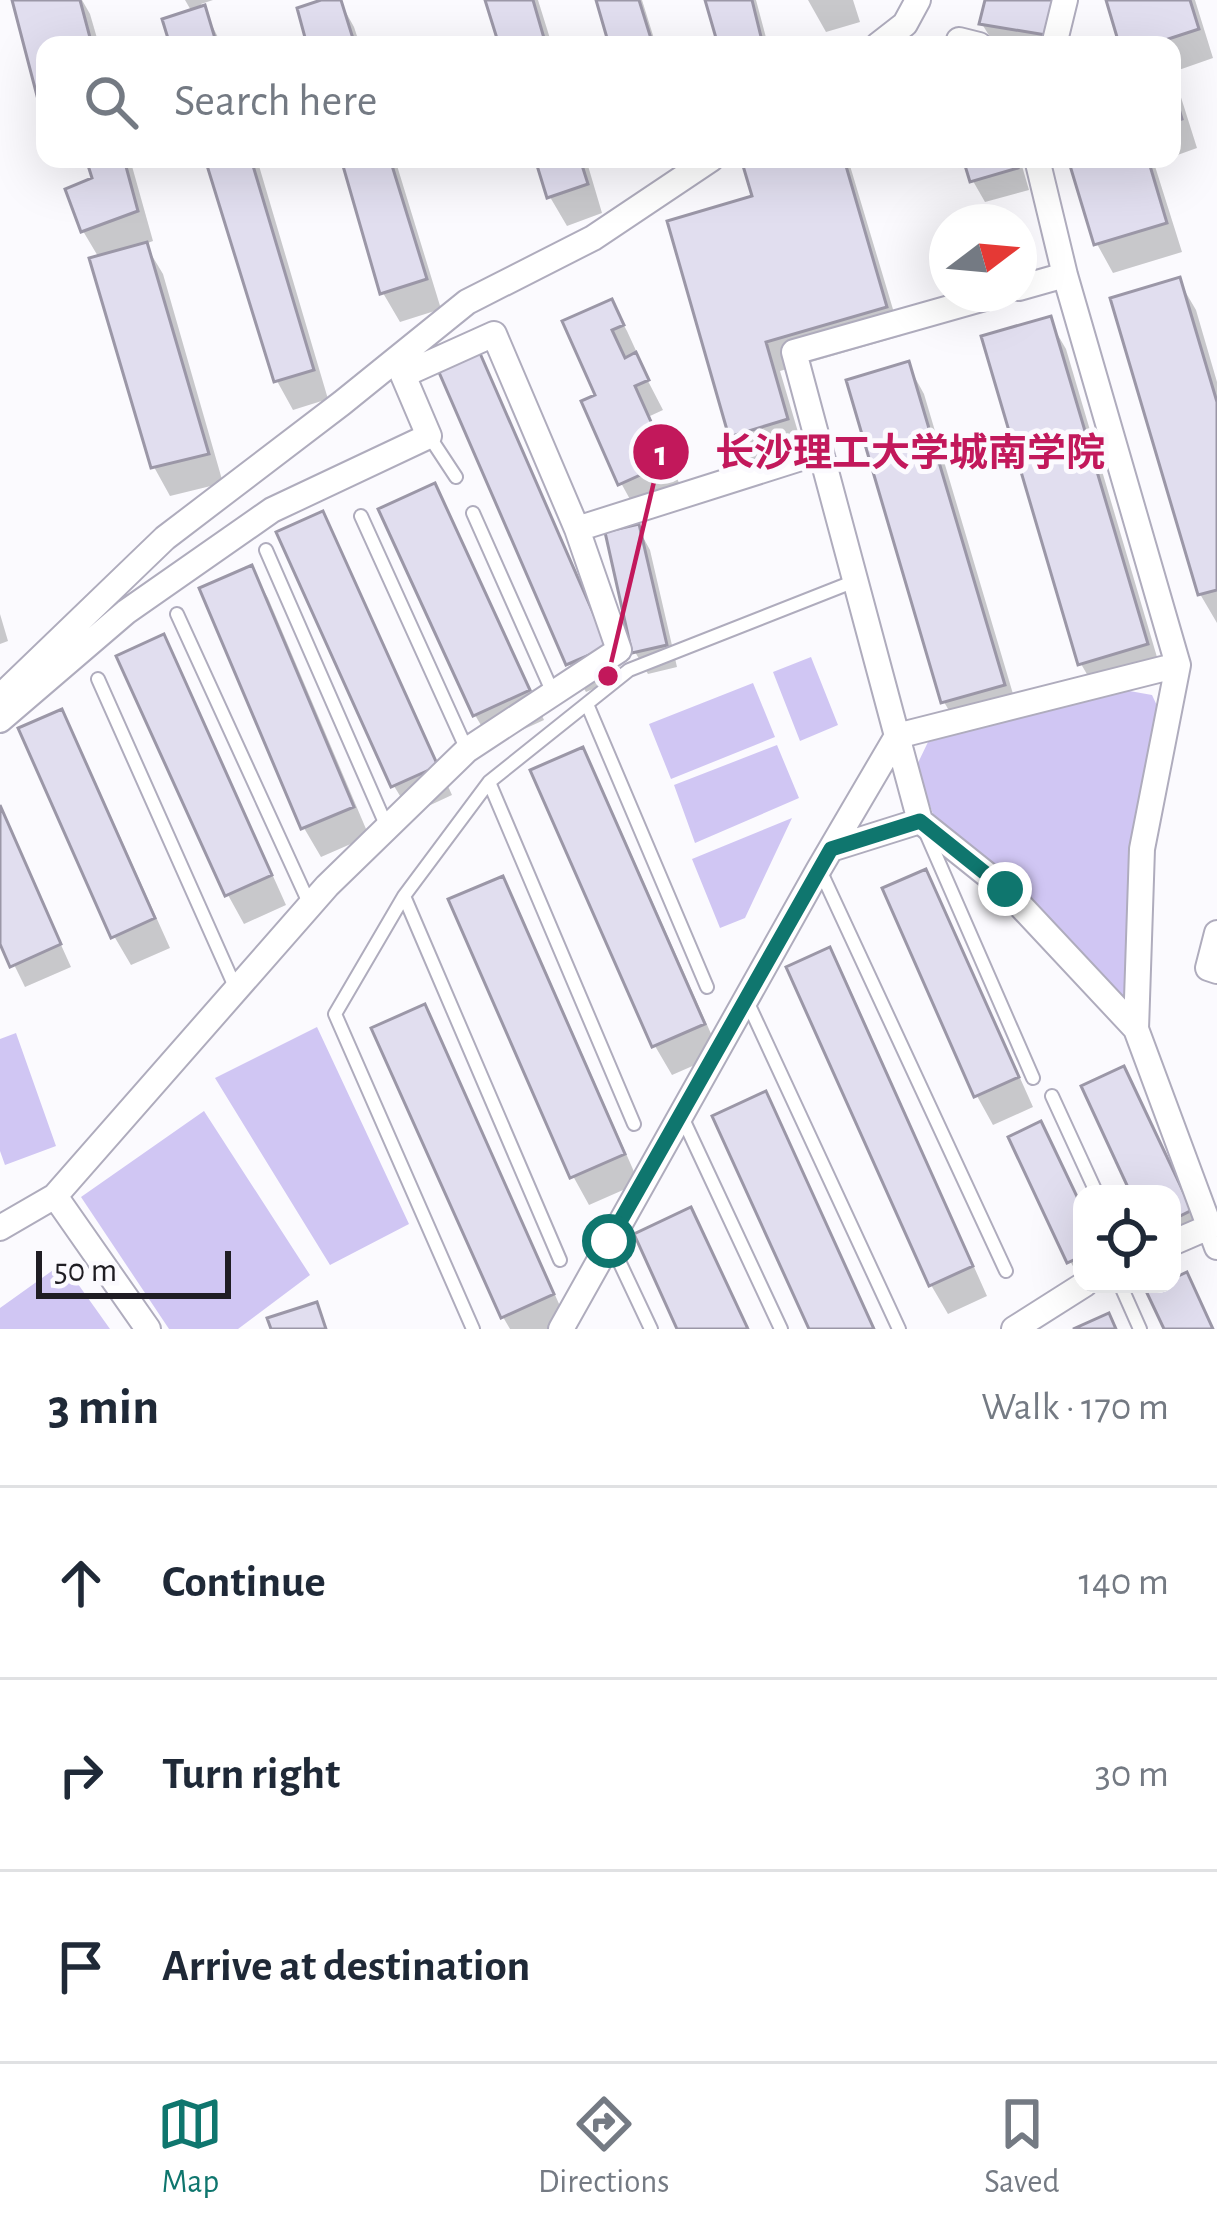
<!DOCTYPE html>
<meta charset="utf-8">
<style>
:root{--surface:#fff;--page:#f6f6f7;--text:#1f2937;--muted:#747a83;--line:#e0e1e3;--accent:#0f766e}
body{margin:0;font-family:"Alegreya Sans","Noto Sans SC",sans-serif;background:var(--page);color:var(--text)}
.controls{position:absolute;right:36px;bottom:36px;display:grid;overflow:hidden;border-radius:24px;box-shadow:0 12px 48px #0002}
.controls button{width:108px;height:108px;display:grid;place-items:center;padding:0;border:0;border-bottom:3px solid var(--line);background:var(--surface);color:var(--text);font:60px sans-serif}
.compass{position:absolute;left:929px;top:204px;width:108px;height:108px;border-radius:50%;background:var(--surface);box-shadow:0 12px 48px #0002;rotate:74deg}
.scale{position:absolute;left:36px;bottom:30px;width:195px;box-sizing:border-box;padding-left:12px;border:6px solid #1f1d23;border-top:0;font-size:33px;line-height:42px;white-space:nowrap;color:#1f1d23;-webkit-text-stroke:9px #fbfafe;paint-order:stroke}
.stop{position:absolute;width:36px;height:36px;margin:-27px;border:9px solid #0f766e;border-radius:50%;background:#fff}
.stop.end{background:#0f766e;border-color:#fff;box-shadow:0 3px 12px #0008}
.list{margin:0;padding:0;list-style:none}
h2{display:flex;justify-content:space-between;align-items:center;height:156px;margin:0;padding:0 48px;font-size:51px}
h2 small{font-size:39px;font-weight:400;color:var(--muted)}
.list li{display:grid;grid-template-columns:78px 1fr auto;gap:36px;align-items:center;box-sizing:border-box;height:192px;padding:0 48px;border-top:3px solid var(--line)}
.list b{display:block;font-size:45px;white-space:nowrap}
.list em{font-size:39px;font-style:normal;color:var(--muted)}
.icon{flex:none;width:66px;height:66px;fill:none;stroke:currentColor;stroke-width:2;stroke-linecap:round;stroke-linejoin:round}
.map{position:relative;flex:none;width:1217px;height:1329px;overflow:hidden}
.search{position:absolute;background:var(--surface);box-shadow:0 12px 48px #0002;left:36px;right:36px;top:36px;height:132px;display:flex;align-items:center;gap:30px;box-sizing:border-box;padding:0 42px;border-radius:24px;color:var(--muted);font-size:45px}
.sheet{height:732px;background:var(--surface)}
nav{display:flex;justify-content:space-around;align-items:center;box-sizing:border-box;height:168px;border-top:3px solid var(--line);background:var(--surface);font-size:33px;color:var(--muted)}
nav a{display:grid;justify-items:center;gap:6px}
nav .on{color:var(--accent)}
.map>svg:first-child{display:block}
.green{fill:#d0c6f3}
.shadow{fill:#0003}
.building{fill:#e1deef;stroke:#9b97a7;stroke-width:3}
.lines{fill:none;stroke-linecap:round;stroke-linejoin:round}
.service-casing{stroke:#afacbd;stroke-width:16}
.minor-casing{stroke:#afacbd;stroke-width:28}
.service{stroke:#fff;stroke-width:12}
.minor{stroke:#fff;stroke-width:24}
.route{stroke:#0f766e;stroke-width:15}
.leader{fill:none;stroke:#c2185b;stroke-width:4.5}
.callout-dot{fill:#c2185b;stroke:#fbfafe;stroke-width:4.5}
.mark-label{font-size:36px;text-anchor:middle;font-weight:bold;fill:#fff}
.callout-label{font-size:39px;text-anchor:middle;font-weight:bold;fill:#c2185b;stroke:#fbfafe;stroke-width:10;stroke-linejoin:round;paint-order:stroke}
</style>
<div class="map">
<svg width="1217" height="1329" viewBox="0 0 1217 1329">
<rect width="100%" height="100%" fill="#fbfafe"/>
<!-- green -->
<path class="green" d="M811,657L838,725L800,741L773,672Z
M753,683L775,737L671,779L649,724Z
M1124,690L1152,695L1160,712L1127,997L1113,996L933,814L916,767L928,742Z
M777,745L799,798L695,843L674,785Z
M792,818L745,918L720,928L692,859Z
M317,1027L409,1224L330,1265L215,1078Z
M16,1033L56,1146L5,1165L0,1151V1039Z
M204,1111L310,1275L238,1329H169L81,1197Z
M63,1263L110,1329H0V1308Z"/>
<!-- shadow -->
<path class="shadow" d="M15,0H82L90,14L99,45H45V115Z
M185,0H213L201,4L222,45H173L192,12Z
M331,0H339L354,27L360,45H311Z
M488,0H538L552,45H502Z
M599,0H642L656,45H613Z
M709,0H756L768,45H721Z
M808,0H853L860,22L826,32Z
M988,0L1061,45H995L982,24Z
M1110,0H1195L1213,58L1173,72L1197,148L1172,157V45H1101L1120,39Z
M89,159H130L153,241L145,244L163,274L223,483L170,496L154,467L99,258L83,231L95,180Z
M208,159H257L328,399L293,410L277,381Z
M344,159H395L441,309L400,322L383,293Z
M538,159H586L602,213L567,226L550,197Z
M652,159H677L656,166Z
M751,159H848L901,336L780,371L803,449L749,464L732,435L755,198Z
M966,159H1020L1029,190L985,202L973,181Z
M1071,159H1166L1154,163L1182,252L1113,273L1097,244Z
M1179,281L1196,310L1217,382V623L1200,594Z
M611,302L627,331L638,355L635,356L663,410L650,416L683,492L637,512L621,483L599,397Z
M1049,320L1066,349L1162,674L1098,693L1081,664Z
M478,355L494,384L622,677L586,692L569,663Z
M908,365L924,394L1019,714L961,731L944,702Z
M434,487L450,516L544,720L492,744L475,715L382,511Z
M322,515L338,543L452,795L411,814L394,786Z
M638,528L650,550L677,667L648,674L635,652Z
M251,569L268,598L369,836L321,857L304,828L203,589Z
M0,614L8,641L0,644Z
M162,638L179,667L286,905L244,924L228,895L120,658Z
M60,712L77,741L170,948L131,965L114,936Z
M582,751L598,779L720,1054L672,1075L655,1046L534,772Z
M0,810L71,967L25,987L0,936Z
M924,873L941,902L1033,1107L993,1125L977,1096L886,890Z
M502,880L518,908L639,1183L589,1205L573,1176Z
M829,951L846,980L987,1296L948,1314L931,1285Z
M424,1008L440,1037L568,1324L556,1329H510L503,1317Z
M1123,1070L1202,1233L1172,1247V1194H1135Z
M1082,1209V1282L1070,1261Z"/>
<!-- building -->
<path class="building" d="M12,0H80L92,45H45V114L42,115Z
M321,0H341L355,45H307L297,8Z
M485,0H533L546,45H499Z
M596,0H639L653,45H609Z
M705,0H752L763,45H718Z
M985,0H1056L1046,35L979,24Z
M1106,0H1190L1199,29L1159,42L1160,45H1090L1117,37Z
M205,5L217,45H170L162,19Z
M1172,85L1182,119L1172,122Z
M86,159H124L138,211L81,232L65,189L92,178Z
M205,159H251L314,370L274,382Z
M341,159H390L427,279L380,294Z
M535,159H580L588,184L547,198Z
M741,159H844L887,307L766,342L788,419L729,437L667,221L752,196Z
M963,159H1016L1018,168L970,182Z
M1068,159H1148L1167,223L1094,245Z
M147,242L209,454L151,468L89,258Z
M1180,277L1217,402V590L1198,595L1110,298Z
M612,299L624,325L612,330L625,358L636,352L649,380L635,386L669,462L618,485L581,401L595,395L562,321Z
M1051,316L1148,644L1078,665L981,336Z
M479,351L608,647L566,665L438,370Z
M909,361L1005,685L941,703L846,380Z
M435,483L530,690L473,716L378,509Z
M323,511L438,766L391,787L276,532Z
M639,524L667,645L632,653L605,532Z
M252,565L354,807L301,829L199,588Z
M164,634L272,875L225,896L116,656Z
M62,709L155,918L111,938L18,728Z
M583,747L705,1024L652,1047L530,770Z
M0,805L61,944L10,967L0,944Z
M926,869L1019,1077L974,1097L882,888Z
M503,876L625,1154L570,1178L448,899Z
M830,947L973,1266L929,1286L786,967Z
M425,1004L554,1294L501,1318L371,1028Z
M1124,1066L1192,1210L1172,1220V1194H1131L1081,1086Z
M766,1091L874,1329H809L712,1116Z
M1041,1121L1082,1207V1256L1067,1263L1008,1137Z
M691,1207L748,1329H677L634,1234Z
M1187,1272L1213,1329H1164L1146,1291L1161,1284H1172V1279Z
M317,1302L326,1329H271L267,1318Z
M1109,1313L1116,1329H1073Z"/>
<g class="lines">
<!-- service casing -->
<g class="service-casing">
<path id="service" d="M429,436L456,477
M473,513L553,693
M361,516L467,750
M266,550L387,827
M177,614L310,905
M98,679L236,989
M587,704L707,987
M489,782L634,1124
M926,833L1033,1078
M820,870L1006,1271
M404,896L560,1260
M747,1001L899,1329
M1052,1096L1097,1194
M682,1117L781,1329
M610,1242L651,1329
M1120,1284L1140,1329
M473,1329L335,1014L404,896L489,782L629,670L855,581"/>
</g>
<!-- minor casing -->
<g class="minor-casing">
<path id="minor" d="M959,40L979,45
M878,45L905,24L918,0
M1054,45L1065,0
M1037,159L1065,275L1178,665L1142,849L1136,1029L1217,1247
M1019,288L1065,275
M0,697L165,538L342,403L467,302L593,238L711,159
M0,720L126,612L272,510L429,436L403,375L494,334L577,529
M831,849L920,821
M1217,933L1208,968L1217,971
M1136,1029L1005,889L920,821L897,736L1178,665
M55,1196L327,886L467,750L619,650L577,529L820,452
M0,1228L55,1196L148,1329
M1172,1243L1209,1227
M561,1329L819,869L897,736L794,352L999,294
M1014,1329L1085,1284"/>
</g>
<!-- service -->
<use href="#service" class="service"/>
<!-- minor -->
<use href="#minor" class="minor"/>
</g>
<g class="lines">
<!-- route -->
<path class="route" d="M609,1241L831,849L920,821L1005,889"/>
</g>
<!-- callouts -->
<path class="leader" d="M608 676L661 452"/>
<g class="callout-dot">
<circle cx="608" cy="676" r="12"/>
<circle cx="661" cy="452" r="30"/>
</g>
<g class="mark-label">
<text x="661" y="465">1</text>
</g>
<g class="callout-label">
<text x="910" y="466">长沙理工大学城南学院</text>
</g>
</svg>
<div class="controls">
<button><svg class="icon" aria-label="locate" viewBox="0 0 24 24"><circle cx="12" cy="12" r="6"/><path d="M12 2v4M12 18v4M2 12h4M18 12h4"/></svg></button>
</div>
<svg class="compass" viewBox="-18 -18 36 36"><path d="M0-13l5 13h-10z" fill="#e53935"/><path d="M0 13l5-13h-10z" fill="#747a83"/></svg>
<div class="scale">50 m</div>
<div class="stop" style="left:609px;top:1241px"></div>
<div class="stop end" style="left:1005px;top:889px"></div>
<div class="search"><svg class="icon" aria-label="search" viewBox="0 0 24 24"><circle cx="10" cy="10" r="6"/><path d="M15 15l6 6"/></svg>Search here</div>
</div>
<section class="sheet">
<h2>3 min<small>Walk · 170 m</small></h2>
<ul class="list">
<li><svg class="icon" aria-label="ahead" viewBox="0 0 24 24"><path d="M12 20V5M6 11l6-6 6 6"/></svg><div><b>Continue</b></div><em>140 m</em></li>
<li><svg class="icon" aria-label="right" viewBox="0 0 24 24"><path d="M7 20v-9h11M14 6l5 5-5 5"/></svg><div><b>Turn right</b></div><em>30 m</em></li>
<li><svg class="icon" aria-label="arrive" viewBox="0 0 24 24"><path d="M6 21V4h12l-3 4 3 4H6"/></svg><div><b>Arrive at destination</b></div></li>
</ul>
</section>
<nav>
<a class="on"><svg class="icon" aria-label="map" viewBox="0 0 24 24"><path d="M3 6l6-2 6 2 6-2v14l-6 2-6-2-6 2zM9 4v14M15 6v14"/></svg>Map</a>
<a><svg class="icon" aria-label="directions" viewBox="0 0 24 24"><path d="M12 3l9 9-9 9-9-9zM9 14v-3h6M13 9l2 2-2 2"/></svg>Directions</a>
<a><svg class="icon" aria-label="saved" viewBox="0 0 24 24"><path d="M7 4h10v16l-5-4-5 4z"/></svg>Saved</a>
</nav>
